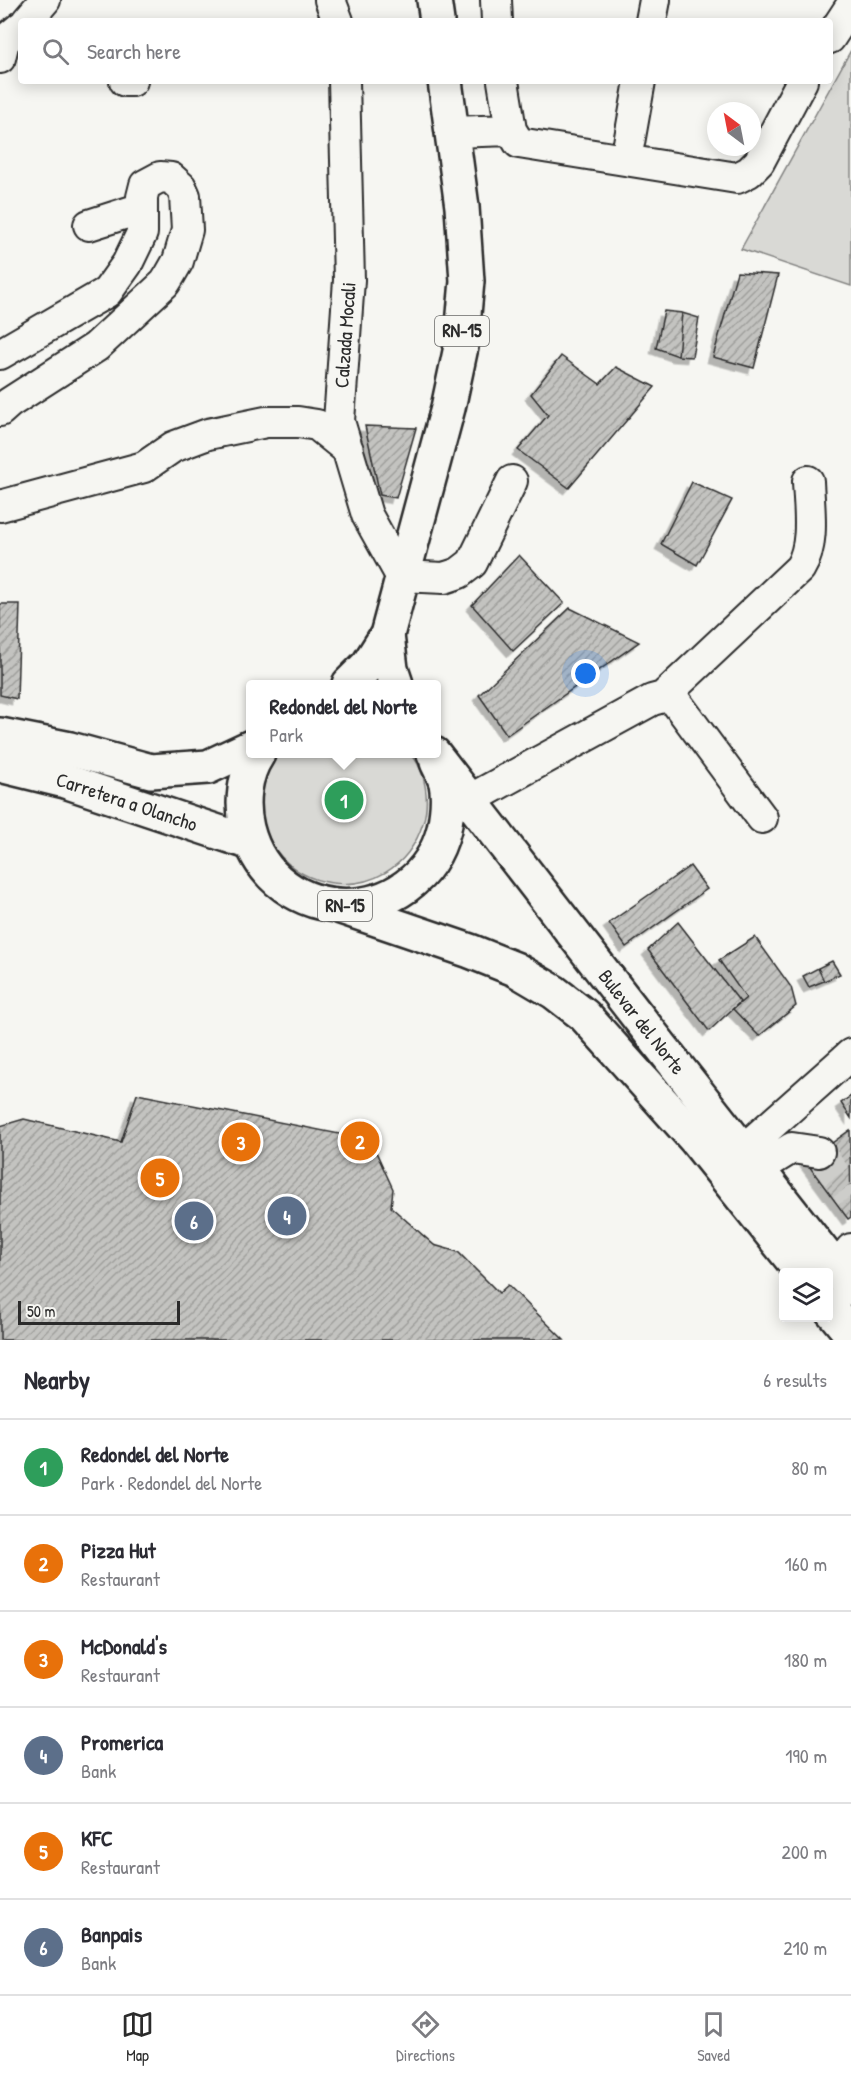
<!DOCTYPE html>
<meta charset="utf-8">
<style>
:root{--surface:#fff;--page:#f7f7f7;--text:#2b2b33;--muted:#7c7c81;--line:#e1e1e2;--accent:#2b2b2b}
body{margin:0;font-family:"Patrick Hand",sans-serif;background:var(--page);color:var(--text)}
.controls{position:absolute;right:18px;bottom:18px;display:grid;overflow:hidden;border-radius:6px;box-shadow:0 3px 15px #0003}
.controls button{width:54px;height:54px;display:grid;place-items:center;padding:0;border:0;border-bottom:2px solid var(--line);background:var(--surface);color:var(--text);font:30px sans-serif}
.compass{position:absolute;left:707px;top:102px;width:54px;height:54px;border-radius:50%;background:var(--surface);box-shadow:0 3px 15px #0003;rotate:328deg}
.scale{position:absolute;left:18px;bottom:15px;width:162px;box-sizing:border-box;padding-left:6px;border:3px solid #2b2b2b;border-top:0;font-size:16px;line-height:21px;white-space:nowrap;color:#2b2b2b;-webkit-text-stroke:4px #f6f6f2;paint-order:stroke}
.you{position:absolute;left:586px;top:674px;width:21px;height:21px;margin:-15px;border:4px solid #fff;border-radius:50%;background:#1a73e8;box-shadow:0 0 0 9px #1a73e833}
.badge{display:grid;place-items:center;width:39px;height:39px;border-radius:50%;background:var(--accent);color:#fff;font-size:20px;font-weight:700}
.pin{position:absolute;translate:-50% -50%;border:3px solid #fff;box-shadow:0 2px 6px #0006}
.popup{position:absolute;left:246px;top:680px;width:195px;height:78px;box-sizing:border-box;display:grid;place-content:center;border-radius:6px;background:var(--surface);filter:drop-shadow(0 2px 4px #0005);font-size:20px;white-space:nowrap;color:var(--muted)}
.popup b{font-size:22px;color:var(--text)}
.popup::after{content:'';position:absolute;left:50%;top:100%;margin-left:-12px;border:12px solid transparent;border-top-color:var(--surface)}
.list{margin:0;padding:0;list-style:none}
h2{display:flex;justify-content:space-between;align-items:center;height:78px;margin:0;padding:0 24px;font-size:26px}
h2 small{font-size:20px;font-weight:400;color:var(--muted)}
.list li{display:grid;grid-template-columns:39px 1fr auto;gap:18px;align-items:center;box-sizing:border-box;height:96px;padding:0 24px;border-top:2px solid var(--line)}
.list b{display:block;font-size:22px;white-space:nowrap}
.list p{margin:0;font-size:20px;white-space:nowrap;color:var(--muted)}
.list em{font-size:20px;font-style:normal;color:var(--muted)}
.icon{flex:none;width:33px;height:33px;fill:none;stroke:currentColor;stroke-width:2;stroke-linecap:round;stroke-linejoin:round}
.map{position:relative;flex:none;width:851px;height:1340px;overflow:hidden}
.search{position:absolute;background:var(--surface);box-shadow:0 3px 15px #0003;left:18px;right:18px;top:18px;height:66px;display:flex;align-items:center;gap:15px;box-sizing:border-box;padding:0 21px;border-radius:6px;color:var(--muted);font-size:22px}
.sheet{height:654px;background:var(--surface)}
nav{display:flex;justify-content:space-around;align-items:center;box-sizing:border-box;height:84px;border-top:2px solid var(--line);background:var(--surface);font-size:16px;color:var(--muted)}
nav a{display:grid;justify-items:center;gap:3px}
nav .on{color:var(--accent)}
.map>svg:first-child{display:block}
.garden{fill:#d9d9d5;stroke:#828280;stroke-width:1.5}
.building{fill:url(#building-hatch);stroke:#2b2b2b;stroke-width:1.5;filter:url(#shadow)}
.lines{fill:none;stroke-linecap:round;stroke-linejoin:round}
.minor-tunnel{stroke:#cdcdca;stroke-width:30;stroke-dasharray:30 15;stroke-linecap:butt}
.minor-casing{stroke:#2b2b2b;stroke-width:34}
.major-casing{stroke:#2b2b2b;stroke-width:38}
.minor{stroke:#f6f6f2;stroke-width:30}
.major{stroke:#f6f6f2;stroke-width:33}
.labels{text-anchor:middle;stroke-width:5;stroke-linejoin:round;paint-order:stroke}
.shield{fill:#f6f6f2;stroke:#686867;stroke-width:1.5}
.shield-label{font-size:18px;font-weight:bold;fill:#2b2b2b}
.street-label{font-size:20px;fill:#2b2b2b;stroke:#f6f6f2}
</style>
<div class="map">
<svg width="851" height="1340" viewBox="0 0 851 1340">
<defs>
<pattern id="building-hatch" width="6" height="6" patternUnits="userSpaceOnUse" patternTransform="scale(1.5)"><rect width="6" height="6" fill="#c3c3c0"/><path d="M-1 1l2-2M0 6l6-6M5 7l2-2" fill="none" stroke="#9f9f9c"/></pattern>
<filter id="shadow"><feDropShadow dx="-5.5" dy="5.5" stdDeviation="0" flood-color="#0004"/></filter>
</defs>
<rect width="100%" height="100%" fill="#f6f6f2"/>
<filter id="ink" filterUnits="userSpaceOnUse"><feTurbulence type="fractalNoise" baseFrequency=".0167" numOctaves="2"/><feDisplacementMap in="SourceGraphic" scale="12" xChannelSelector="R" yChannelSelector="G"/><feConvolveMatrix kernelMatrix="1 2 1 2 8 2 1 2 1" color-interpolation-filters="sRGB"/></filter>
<g filter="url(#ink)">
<!-- garden -->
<path class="garden" d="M851,50V286L741,249Z
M278,754H411C426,771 430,802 423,823C394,917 259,896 262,800C262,784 267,766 278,754Z"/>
<!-- building -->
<path class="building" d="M737,272L778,275L754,368L713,357Z
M664,311L682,313L678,356L656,348Z
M682,313L699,318L692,357L678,356Z
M561,356L600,384L616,367L655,387L569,488L518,450L548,415L531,394Z
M365,426L416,428L396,498L380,495Z
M692,482L732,500L697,565L661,544Z
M519,555L564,603L513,651L472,605Z
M0,604H20L17,699L0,695Z
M570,608L639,642L507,735L479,695Z
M690,866L707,889L626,947L609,923Z
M678,922L740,1002L709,1031L648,950Z
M755,937L791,987L796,1006L759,1036L733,1009L746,998L719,960Z
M832,961L840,974L824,981L818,968Z
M818,968L824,981L809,987L803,976Z
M137,1094L355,1137V1150L376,1152L393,1189L391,1207L434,1245L458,1252L499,1293L508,1285L564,1340H0V1126L24,1119L121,1142Z
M851,1096V1118L841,1103Z
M850,1130L851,1217L848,1219L806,1162Z"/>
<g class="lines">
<!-- minor-tunnel -->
<path class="minor-tunnel" d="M819,1152L851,1196"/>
<!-- minor casing -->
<g class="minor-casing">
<path id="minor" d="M330,0L338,21
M496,0L497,21
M27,21L45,0
M651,21L655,0
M830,38L851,6
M0,58L4,41L21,27
M125,81H132
M344,81L349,280L339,421L367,515L401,576L444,578L459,573L472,563L512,481
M503,81L511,130L519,143L737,178L749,172L759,162L802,81
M452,132L511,130
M626,160L640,81
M89,225L142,208
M0,354L107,292L127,264L142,233V197L145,185L160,177L171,178L181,187L185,196L187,230L178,261L170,275L165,283L96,347L9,403L0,411
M0,506L144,467L173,447L208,434L266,422H298L317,425L348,450
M663,697L800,568C815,544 809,508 808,481
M471,799L652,700L663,697L673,698L762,818
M743,1150L851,1054
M758,1169L792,1148L819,1152
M838,1271L851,1249"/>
</g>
<!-- major casing -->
<g class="major-casing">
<g id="major">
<path d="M434,0L437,21"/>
<path d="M387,635L391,669L396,684"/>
<path d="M349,684L368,665L387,635L448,408L461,347L467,281L462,207L445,81"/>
<path d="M0,735L70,749L151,771L208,767L251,747"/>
<path d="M258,754C244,775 241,803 247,828C273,932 419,930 444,829C447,814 449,798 446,783C444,776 440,768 437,762"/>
<path id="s1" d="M434,754L638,1017L851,1288"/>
<path id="s2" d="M0,765L65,781L251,843"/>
<path d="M341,907L470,951L515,969L554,992L584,1015L696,1140L802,1272"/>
<path d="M828,1306L851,1334"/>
</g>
</g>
<!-- minor -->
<use href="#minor" class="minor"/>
<!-- major -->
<use href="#major" class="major"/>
</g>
</g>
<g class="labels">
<!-- shield labels -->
<g class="shield">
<rect x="435" y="316" width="54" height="30" rx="4.5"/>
<rect x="318" y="891" width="54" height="30" rx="4.5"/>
</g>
<g class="shield-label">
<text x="462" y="337">RN-15</text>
<text x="345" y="912">RN-15</text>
</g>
<!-- street labels -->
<g class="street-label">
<text transform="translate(345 335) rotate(-86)" y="7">Calzada Mocali</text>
<text dy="7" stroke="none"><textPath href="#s2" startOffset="132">Carretera a Olancho</textPath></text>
<text dy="7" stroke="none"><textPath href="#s1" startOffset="339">Bulevar del Norte</textPath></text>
</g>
</g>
</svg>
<div class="controls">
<button><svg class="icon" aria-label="layers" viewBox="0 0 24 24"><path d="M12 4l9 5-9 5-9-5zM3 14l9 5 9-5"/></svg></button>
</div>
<svg class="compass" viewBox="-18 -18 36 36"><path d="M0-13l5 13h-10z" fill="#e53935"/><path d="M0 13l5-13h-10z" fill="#7c7c81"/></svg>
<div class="scale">50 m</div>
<div class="you"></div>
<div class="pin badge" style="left:344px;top:800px;background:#2e9e5b">1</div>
<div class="popup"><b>Redondel del Norte</b>Park</div>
<div class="pin badge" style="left:360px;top:1141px;background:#e8710a">2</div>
<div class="pin badge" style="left:241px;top:1142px;background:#e8710a">3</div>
<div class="pin badge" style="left:287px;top:1216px;background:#5c6f8a">4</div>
<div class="pin badge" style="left:160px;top:1178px;background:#e8710a">5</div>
<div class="pin badge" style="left:194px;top:1221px;background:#5c6f8a">6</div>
<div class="search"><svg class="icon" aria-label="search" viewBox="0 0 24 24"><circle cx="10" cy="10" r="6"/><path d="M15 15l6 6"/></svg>Search here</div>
</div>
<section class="sheet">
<h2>Nearby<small>6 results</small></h2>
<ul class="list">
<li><span class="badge" style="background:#2e9e5b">1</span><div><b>Redondel del Norte</b><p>Park · Redondel del Norte</p></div><em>80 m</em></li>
<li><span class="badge" style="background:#e8710a">2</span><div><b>Pizza Hut</b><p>Restaurant</p></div><em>160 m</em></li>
<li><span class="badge" style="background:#e8710a">3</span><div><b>McDonald's</b><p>Restaurant</p></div><em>180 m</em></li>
<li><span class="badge" style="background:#5c6f8a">4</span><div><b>Promerica</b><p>Bank</p></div><em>190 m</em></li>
<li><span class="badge" style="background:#e8710a">5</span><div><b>KFC</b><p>Restaurant</p></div><em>200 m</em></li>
<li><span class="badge" style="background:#5c6f8a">6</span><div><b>Banpais</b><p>Bank</p></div><em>210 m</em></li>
</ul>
</section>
<nav>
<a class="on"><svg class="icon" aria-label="map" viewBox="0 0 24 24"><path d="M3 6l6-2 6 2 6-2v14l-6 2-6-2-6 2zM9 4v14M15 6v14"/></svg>Map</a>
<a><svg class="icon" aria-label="directions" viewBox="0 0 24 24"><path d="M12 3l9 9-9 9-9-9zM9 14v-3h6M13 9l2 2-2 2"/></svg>Directions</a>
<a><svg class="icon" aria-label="saved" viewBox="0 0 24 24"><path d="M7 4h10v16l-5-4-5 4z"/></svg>Saved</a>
</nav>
